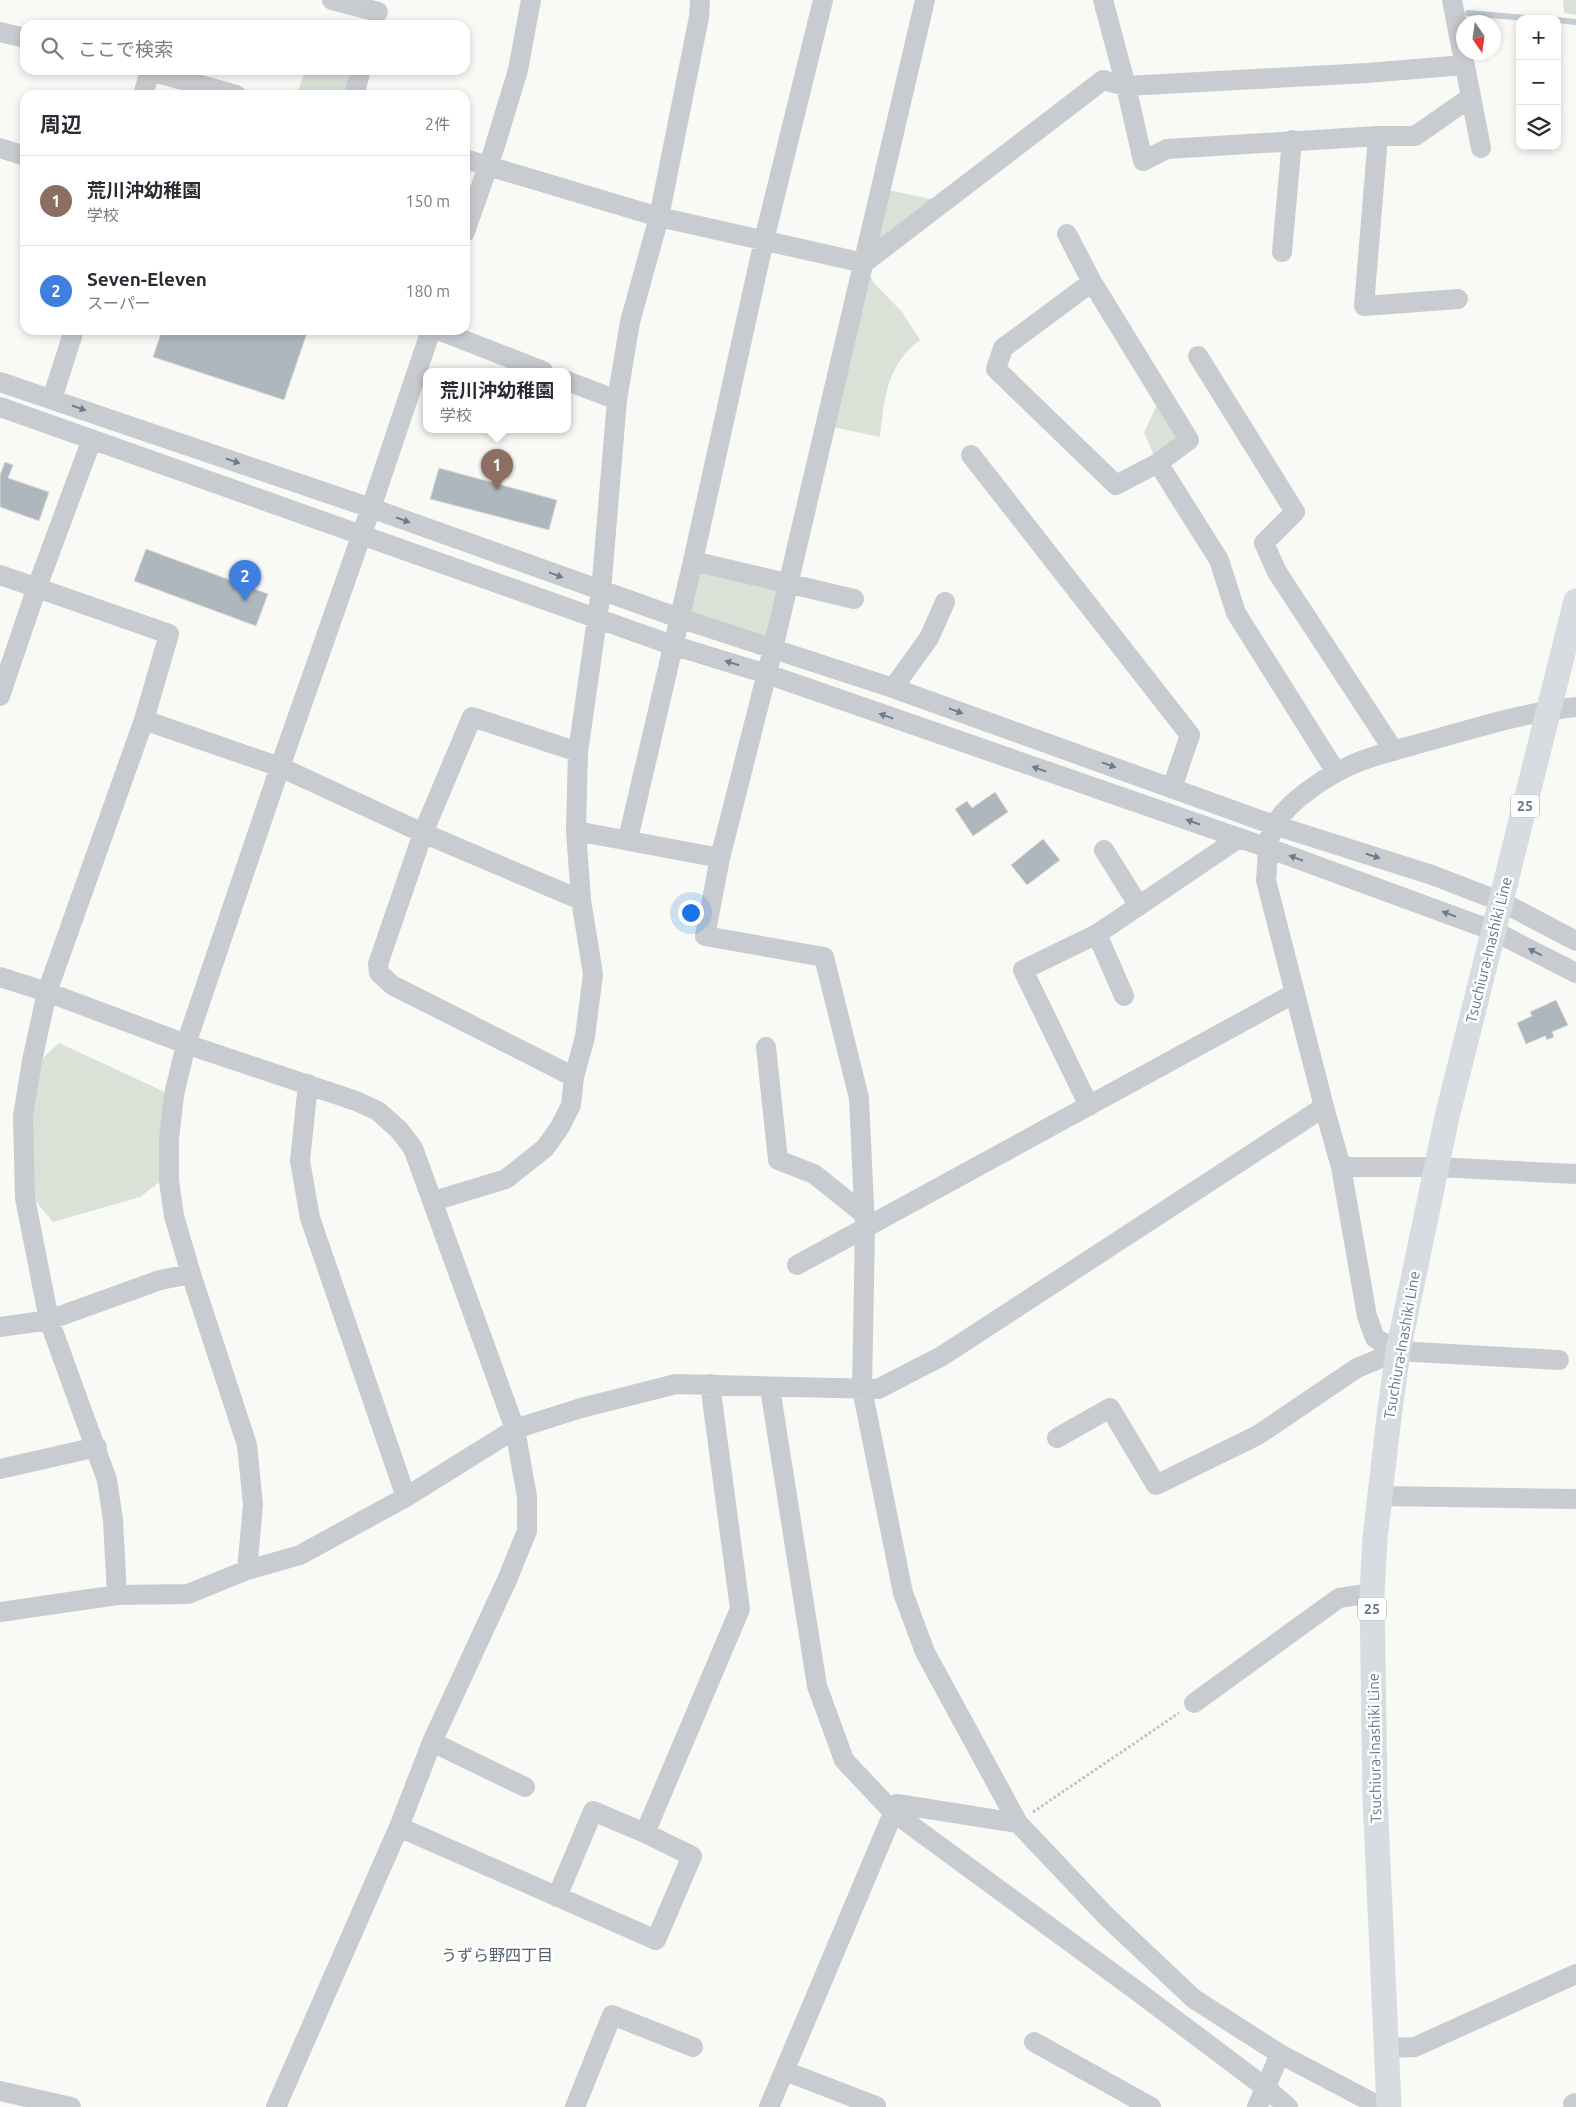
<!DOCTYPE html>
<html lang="ja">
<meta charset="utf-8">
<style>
:root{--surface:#fff;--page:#f7f7f7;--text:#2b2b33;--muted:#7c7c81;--line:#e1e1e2;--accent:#f2581d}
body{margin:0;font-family:Ubuntu,"Noto Sans JP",sans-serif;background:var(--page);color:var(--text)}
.controls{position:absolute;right:15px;top:15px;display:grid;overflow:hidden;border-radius:10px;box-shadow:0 2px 8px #0003}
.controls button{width:45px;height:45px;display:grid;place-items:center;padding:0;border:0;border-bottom:1px solid var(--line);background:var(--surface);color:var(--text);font:25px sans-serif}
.compass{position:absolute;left:1456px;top:15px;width:45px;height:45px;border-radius:50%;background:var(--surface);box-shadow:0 2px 8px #0003;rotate:167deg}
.you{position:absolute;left:690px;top:912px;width:18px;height:18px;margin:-12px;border:4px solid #fff;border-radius:50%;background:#1a73e8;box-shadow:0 0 0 8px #1a73e833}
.badge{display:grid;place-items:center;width:32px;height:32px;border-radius:50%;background:var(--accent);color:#fff;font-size:16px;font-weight:700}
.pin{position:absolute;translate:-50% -41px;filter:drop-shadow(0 1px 2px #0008)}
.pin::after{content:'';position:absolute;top:26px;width:18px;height:15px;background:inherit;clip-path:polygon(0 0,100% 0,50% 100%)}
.popup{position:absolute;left:423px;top:368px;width:148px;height:65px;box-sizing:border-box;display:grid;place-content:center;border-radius:10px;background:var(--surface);filter:drop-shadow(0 1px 4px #0005);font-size:16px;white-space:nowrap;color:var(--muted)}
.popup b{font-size:19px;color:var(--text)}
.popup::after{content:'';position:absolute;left:50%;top:100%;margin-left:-10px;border:10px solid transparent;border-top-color:var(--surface)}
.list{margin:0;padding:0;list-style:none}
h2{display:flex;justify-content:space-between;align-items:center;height:65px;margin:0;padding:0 20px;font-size:21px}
h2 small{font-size:16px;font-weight:400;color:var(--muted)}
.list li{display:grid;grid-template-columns:32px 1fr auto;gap:15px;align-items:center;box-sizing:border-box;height:90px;padding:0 20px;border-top:1px solid var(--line)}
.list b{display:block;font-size:19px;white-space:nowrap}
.list p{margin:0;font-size:16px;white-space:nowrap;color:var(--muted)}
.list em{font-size:16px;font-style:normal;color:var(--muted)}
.icon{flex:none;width:28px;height:28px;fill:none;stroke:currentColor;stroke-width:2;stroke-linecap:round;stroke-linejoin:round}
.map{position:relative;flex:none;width:1576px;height:2107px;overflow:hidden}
.search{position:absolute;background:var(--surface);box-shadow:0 2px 8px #0003;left:20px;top:20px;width:450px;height:55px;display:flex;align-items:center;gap:12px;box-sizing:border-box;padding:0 18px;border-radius:15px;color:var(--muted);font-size:19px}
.panel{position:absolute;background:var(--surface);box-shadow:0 2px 8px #0003;left:20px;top:90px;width:450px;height:245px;border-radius:15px}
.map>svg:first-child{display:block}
.green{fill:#dae1d7}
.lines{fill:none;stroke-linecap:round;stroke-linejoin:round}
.stream{stroke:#c2ccd2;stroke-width:6}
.building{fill:#afb7be;stroke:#dbdbd8}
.path{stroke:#bfc2c4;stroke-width:3;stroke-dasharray:2.5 2.5;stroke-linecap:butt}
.minor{stroke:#c8ccd0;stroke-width:20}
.major{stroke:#d6dce0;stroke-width:25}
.oneway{fill:#6a7c8e}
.labels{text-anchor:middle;stroke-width:5;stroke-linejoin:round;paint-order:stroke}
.shield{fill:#fff;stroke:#93a0ad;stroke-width:1}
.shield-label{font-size:14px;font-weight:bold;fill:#65788a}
.street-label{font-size:15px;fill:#65788a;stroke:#fff}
.neighbourhood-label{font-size:16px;fill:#54616e;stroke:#fff}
</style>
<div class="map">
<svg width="1576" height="2107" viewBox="0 0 1576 2107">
<rect width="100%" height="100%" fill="#f9f9f6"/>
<!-- green -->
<path class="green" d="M1563,0H1576V15L1564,13Z
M305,70H353L347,95H297Z
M884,189L940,201L868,255Z
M867,267L873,282L902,312L920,340C887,364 884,399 880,437L828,426Z
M1159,400L1181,437L1155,458L1144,433Z
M696,565L783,586L770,644L684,617Z
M59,1043L167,1093L161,1181L140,1197L53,1222L33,1198L31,1116L40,1061Z"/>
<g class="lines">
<!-- stream -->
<path class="stream" d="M1468,13L1539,19
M1557,20L1576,22"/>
</g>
<!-- building -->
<path class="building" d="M162,330H308L284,400L153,357Z
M5,462L13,465L8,478L49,492L39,521L0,507V475Z
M439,468L557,500L549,530L430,499Z
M146,549L268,594L256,626L134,581Z
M995,792L1008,812L973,836L955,809L967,801L972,808Z
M1043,839L1060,860L1027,885L1011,865Z
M1556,1000L1568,1025L1552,1032L1554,1037L1547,1040L1545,1036L1526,1044L1517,1023L1532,1016L1530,1012Z"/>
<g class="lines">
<!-- path -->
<path class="path" d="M1033,1812L1179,1713"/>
<!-- minor -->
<path class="minor" d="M332,0L378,12
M1103,0L1126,86L1143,161L1167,149L1378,136L1364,306L1458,299
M1452,0L1481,148
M0,32L25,38
M147,70L236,95
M143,95L150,71
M354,95L361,70
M1378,136H1415L1471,97
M0,148L25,156
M465,159L659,217L864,263
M465,232L494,149L518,70L531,0
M1067,234L1092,282
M1282,252L1292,140
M864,263L1103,80L1126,86L1367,73L1464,65
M438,330L543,371
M1198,356L1295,512L1264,543L1277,572L1394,751
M567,381L617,400
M0,382L371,508L679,618L893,688L1274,825L1432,875L1502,902L1576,941
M52,399L74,330
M0,407L672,645L767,674L1268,848L1494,931L1576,973
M971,455L1190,735L1172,788
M1158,463L1189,440L1092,282L1003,348L996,369L1116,485L1158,463L1219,560L1236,613L1336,772
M693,561L764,240L823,0
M0,575L169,634L144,720L47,992L32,1061L23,1116L25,1198L49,1320L107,1480L113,1520L117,1595
M893,688L929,638L945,602
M0,696L37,587L92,439
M144,720L280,767L423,833L581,900
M576,831L720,858L773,649L925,0
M628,839L693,561L854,599
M1104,850L1139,906
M720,858L705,936L824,957L859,1098L865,1228L862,1389L903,1593L925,1652L1018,1823L1106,1916L1194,1999L1280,2054L1381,2107
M1097,934L1124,996
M0,977L47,992L186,1044L356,1101L378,1111L399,1130L413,1148L515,1429L527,1497V1531L507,1580L432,1742L399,1827L276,2107
M766,1047L778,1160L814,1174L864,1214
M574,1077L392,985L379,973L378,964L423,833L472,717L578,752
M308,1084L300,1161L310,1218L406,1497
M1089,1106L1023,970L1097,934L1239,838
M1341,1167H1436L1576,1174
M434,1201L506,1179L545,1148L560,1127L571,1105L574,1077L585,1037L593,974L581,900L576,831L578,752L601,591L617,400L630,322L659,217L699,17L700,0
M797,1265L1295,993
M0,1327L49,1320L160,1280L191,1274
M1398,1351L1375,1338L1367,1316L1341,1167L1324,1107L1266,880C1268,862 1266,839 1275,824C1289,801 1325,777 1349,766C1375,754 1405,748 1432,740C1479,727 1527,712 1576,707
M770,1388L817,1686L844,1760L893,1812L1137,1991L1266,2088L1288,2107
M1057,1438L1110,1408L1156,1485L1258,1435L1357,1368L1398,1351L1559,1360
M0,1469L97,1447
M1380,1496L1576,1499
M247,1570L253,1505L247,1445L191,1274L174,1216L169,1181V1139L174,1095L186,1044L280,767L371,508L431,330
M0,1612L117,1595L188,1594L247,1570L300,1555L406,1497L515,1429L581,1408L676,1384L878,1389L942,1356L1324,1107
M1194,1703L1339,1598L1372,1593
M432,1742L525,1787
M399,1827L656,1940L692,1856L645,1833L740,1609L710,1384
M557,1897L593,1811L645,1833
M1034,2042L1151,2107
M1386,2048L1415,2047L1576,1974
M785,2071L876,2106
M0,2091L71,2107
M1573,2104L1576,2103
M575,2107L612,2015L693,2047
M769,2107L897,1804L1018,1823
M1257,2107L1280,2054"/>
<!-- major -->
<path class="major" d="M1389,2107L1375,1797L1372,1593L1375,1539L1388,1425L1398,1351L1447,1117L1576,601"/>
</g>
<!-- one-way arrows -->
<defs><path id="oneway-solid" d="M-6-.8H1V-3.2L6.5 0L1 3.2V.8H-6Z" transform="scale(1.25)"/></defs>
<g class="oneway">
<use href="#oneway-solid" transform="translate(79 408) rotate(19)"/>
<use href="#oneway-solid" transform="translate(233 461) rotate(19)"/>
<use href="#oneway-solid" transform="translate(403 520) rotate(20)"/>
<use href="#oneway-solid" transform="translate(556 575) rotate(20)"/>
<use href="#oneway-solid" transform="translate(732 663) rotate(-163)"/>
<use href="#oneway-solid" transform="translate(956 711) rotate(20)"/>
<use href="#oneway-solid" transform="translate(886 716) rotate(-161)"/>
<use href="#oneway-solid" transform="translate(1109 765) rotate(20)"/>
<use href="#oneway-solid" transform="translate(1039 769) rotate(-161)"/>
<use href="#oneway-solid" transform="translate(1193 822) rotate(-161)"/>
<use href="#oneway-solid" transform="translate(1373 856) rotate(18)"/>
<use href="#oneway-solid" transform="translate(1296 858) rotate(-160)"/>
<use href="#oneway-solid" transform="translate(1449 914) rotate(-160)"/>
<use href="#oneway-solid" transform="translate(1535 952) rotate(-153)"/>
</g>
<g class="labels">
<!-- shield labels -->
<g class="shield">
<rect x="1511" y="794.5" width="28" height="23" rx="4"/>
<rect x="1358" y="1597.5" width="28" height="23" rx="4"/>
</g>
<g class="shield-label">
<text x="1525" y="811">25</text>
<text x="1372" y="1614">25</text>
</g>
<!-- street labels -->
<g class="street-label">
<text transform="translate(1489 950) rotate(-76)" y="5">Tsuchiura-Inashiki Line</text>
<text transform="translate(1402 1345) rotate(-80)" y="5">Tsuchiura-Inashiki Line</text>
<text transform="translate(1375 1748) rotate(-91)" y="5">Tsuchiura-Inashiki Line</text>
</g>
<!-- neighbourhood labels -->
<g class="neighbourhood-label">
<text x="497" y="1961">うずら野四丁目</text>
</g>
</g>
</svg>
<div class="controls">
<button>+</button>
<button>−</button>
<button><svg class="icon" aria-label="layers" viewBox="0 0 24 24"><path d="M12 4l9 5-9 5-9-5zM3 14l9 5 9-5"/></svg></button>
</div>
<svg class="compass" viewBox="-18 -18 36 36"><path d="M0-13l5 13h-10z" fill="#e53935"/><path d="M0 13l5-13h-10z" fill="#7c7c81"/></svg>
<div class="you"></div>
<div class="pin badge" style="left:497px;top:490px;background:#8d6e63">1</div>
<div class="popup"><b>荒川沖幼稚園</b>学校</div>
<div class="pin badge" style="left:245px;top:601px;background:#3f7fe0">2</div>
<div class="search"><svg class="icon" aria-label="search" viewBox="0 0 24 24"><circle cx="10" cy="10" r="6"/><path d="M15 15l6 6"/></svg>ここで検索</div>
<section class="panel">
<h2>周辺<small>2件</small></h2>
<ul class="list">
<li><span class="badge" style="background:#8d6e63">1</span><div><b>荒川沖幼稚園</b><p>学校</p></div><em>150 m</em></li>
<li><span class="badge" style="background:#3f7fe0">2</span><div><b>Seven-Eleven</b><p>スーパー</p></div><em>180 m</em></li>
</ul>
</section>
</div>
